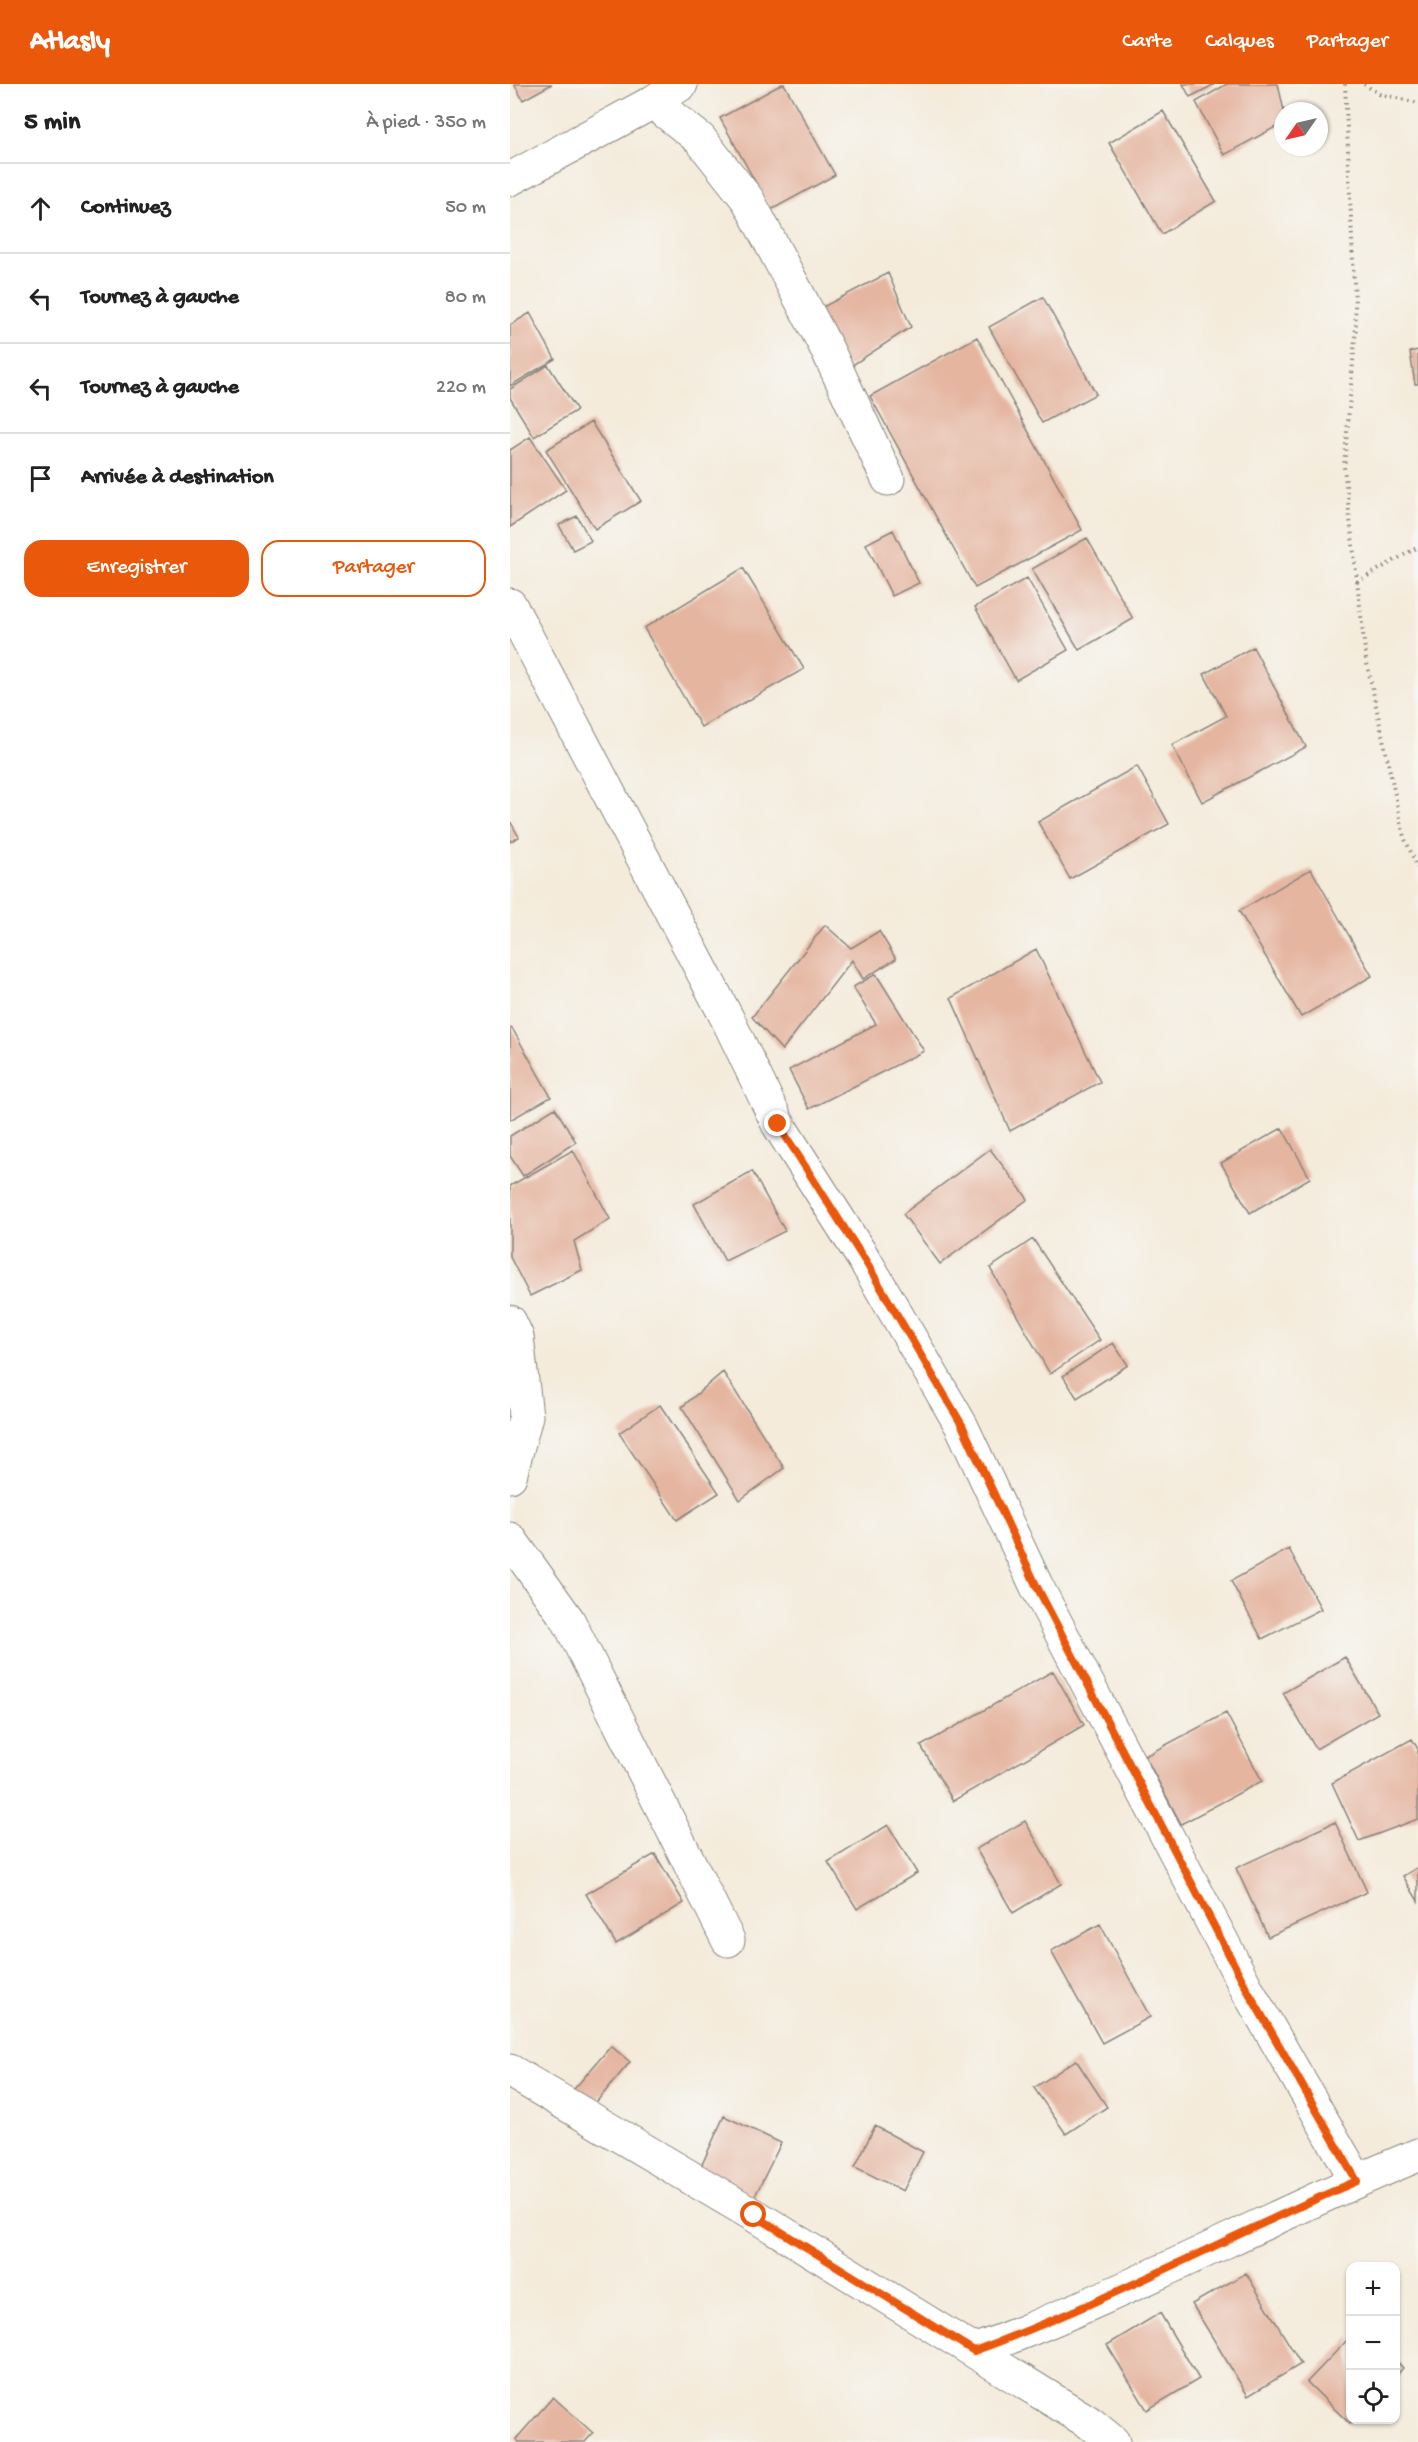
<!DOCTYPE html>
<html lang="fr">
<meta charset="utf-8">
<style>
:root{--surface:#fff;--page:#f6f6f6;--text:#222;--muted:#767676;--line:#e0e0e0;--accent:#ea580c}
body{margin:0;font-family:"Gochi Hand",sans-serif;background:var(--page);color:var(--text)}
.controls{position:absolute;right:18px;bottom:18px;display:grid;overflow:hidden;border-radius:12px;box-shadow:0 2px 4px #0004}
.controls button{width:54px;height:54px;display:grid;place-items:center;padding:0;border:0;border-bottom:2px solid var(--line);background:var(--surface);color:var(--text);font:30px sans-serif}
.compass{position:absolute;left:764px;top:18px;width:54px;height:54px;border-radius:50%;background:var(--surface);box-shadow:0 2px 4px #0004;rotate:236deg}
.stop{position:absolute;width:18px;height:18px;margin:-14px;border:4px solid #ea580c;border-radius:50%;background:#fff}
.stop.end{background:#ea580c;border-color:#fff;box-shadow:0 2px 6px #0008}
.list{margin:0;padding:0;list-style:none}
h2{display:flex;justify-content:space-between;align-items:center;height:78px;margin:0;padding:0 24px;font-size:26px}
h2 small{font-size:20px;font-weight:400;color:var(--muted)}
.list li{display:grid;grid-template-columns:39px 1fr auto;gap:18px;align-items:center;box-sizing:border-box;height:90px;padding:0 24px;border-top:2px solid var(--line)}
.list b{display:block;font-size:22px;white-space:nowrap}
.list em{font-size:20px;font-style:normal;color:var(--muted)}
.actions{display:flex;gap:12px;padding:18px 24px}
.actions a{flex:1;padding:14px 0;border:2px solid var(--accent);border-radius:18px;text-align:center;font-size:21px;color:var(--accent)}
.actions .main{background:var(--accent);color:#fff}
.icon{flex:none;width:33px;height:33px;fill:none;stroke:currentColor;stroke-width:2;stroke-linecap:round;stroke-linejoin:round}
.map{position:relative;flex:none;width:908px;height:2358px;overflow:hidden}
header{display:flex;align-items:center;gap:36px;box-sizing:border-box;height:84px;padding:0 30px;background:var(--accent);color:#fff}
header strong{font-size:28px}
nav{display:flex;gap:33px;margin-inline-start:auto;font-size:21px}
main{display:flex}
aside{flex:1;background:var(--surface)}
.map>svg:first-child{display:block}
.building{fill:#e5b5a0}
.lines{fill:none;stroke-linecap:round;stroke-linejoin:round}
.minor-casing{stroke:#88847c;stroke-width:35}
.path{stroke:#88847c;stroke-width:4;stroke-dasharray:1.5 4.5;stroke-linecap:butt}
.minor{stroke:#fff;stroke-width:33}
.route{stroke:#ea580c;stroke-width:8}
</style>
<header>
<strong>Atlasly</strong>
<nav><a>Carte</a><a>Calques</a><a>Partager</a></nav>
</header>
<main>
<aside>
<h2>5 min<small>À pied · 350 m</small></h2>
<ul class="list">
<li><svg class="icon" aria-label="ahead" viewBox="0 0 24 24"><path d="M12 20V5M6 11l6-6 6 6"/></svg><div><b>Continuez</b></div><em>50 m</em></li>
<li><svg class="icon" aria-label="left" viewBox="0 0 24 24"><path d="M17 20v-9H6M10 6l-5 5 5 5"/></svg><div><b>Tournez à gauche</b></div><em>80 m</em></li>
<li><svg class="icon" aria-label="left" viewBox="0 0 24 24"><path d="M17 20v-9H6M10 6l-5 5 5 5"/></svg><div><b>Tournez à gauche</b></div><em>220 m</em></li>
<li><svg class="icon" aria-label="arrive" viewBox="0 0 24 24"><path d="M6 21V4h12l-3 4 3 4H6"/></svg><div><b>Arrivée à destination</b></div></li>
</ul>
<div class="actions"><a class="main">Enregistrer</a><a>Partager</a></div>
</aside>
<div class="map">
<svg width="908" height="2358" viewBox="0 0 908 2358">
<rect width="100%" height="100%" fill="#f6f6f2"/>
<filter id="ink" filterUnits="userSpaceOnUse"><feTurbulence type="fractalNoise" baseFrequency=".0167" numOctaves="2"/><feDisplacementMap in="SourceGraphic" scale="12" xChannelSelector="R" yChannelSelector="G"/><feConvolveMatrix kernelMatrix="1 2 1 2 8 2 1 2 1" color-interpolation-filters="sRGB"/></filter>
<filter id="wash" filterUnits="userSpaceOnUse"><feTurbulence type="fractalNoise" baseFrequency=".008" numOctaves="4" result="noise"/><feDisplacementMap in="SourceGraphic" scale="24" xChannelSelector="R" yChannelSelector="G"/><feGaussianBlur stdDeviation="1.35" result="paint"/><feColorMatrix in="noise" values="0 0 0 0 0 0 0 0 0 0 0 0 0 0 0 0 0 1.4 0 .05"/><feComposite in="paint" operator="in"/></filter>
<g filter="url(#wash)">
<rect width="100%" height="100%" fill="#f4ebdb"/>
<g id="blocks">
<!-- building -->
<path class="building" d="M4,0H42L13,16Z
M272,0H274L325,91L261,126L210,34Z
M673,0H705L680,13Z
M717,0H768L774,27L773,39L714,71L686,18Z
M653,27L706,117L652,150L599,59Z
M378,189L401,243L338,284L305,227Z
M533,213L586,310L532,339L479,243Z
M20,229L45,275L0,302V241Z
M467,253L572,446L465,504L360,312Z
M908,266V300H905L900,268Z
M38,281L67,326L24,353L0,314V305Z
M81,338L131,417L85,445L36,366Z
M20,353L56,406L0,443V366Z
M67,432L81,457L63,466L49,441Z
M383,446L409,499L382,512L356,460Z
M577,454L623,535L569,566L522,485Z
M233,484L294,585L191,643L134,544Z
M517,494L558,566L506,596L465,523Z
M743,563L796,663L692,718L662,661L716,632L694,590Z
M627,682L659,740L560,795L528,738Z
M0,737L9,753L0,758Z
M801,785L862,892L791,933L729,827Z
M315,841L341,864L369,847L386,875L353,895L342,876L272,966L242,933Z
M526,865L590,998L500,1047L441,914Z
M366,890L414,967L299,1025L279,986L366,940L343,903Z
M2,944L41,1013L0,1036V945Z
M45,1024L66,1058L13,1092L0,1072V1052Z
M772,1044L800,1094L740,1129L711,1079Z
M480,1065L518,1115L430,1180L393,1130Z
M63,1066L100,1135L64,1157L72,1186L20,1212L0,1173V1102Z
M242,1087L275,1147L215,1177L184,1120Z
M523,1155L590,1256L540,1290L480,1184Z
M603,1259L618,1281L567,1314L553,1292Z
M213,1288L274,1384L230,1416L172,1323Z
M150,1321L209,1409L167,1436L109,1349Z
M779,1465L811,1525L752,1555L721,1497Z
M835,1573L868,1629L806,1665L773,1609Z
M543,1587L574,1641L443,1717L411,1662Z
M716,1629L752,1697L671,1740L635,1672Z
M902,1655L908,1665V1735L849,1757L822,1699Z
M515,1737L551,1800L503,1829L466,1765Z
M825,1738L857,1808L758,1853L726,1784Z
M378,1741L407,1789L347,1825L318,1778Z
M145,1770L174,1819L106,1860L76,1810Z
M908,1783V1817L893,1792Z
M590,1840L640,1933L592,1959L541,1867Z
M101,1962L120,1978L78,2028L59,2011Z
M566,1976L597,2023L556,2050L524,2004Z
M214,2032L271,2059L245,2112L190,2085Z
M365,2042L413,2068L393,2107L345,2083Z
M736,2189L791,2280L738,2312L682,2220Z
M650,2229L689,2295L637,2326L597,2261Z
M840,2253V2336H843L840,2340L797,2298Z
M886,2276L893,2284L886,2292Z
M43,2313L83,2349L75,2358H9L6,2355Z"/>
</g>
</g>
<g filter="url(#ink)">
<use href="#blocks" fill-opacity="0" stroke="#88847c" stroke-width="1.5"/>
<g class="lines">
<!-- minor casing -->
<g class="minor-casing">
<path id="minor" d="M143,18L190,55L238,116L317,265L378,395
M0,95L143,18L171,0
M0,521L218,936L268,1040L357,1180L451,1341L526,1501L739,1909L847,2097
M0,1238L7,1253L16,1332L0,1392
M0,1455L58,1536L218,1856
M0,1987L244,2131L580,2339L603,2358
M464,2267C616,2211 758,2132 908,2071"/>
</g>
<!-- path -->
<path class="path" d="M835,0L846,243L834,383L856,575L894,753L908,784
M854,0L869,10L908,19
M847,498L908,463"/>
<!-- minor -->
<use href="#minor" class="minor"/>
</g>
</g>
<g class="lines" filter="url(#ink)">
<!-- route -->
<path class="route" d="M244,2131L464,2267C596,2219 718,2152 847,2097L739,1909L526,1501L452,1341L357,1180L268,1040"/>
</g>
</svg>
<div class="controls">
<button>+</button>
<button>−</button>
<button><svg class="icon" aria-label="locate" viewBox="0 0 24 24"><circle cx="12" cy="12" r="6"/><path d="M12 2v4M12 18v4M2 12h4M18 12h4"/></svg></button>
</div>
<svg class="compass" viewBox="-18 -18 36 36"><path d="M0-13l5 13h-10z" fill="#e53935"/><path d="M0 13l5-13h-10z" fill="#767676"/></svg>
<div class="stop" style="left:244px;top:2131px"></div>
<div class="stop end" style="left:268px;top:1040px"></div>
</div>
</main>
